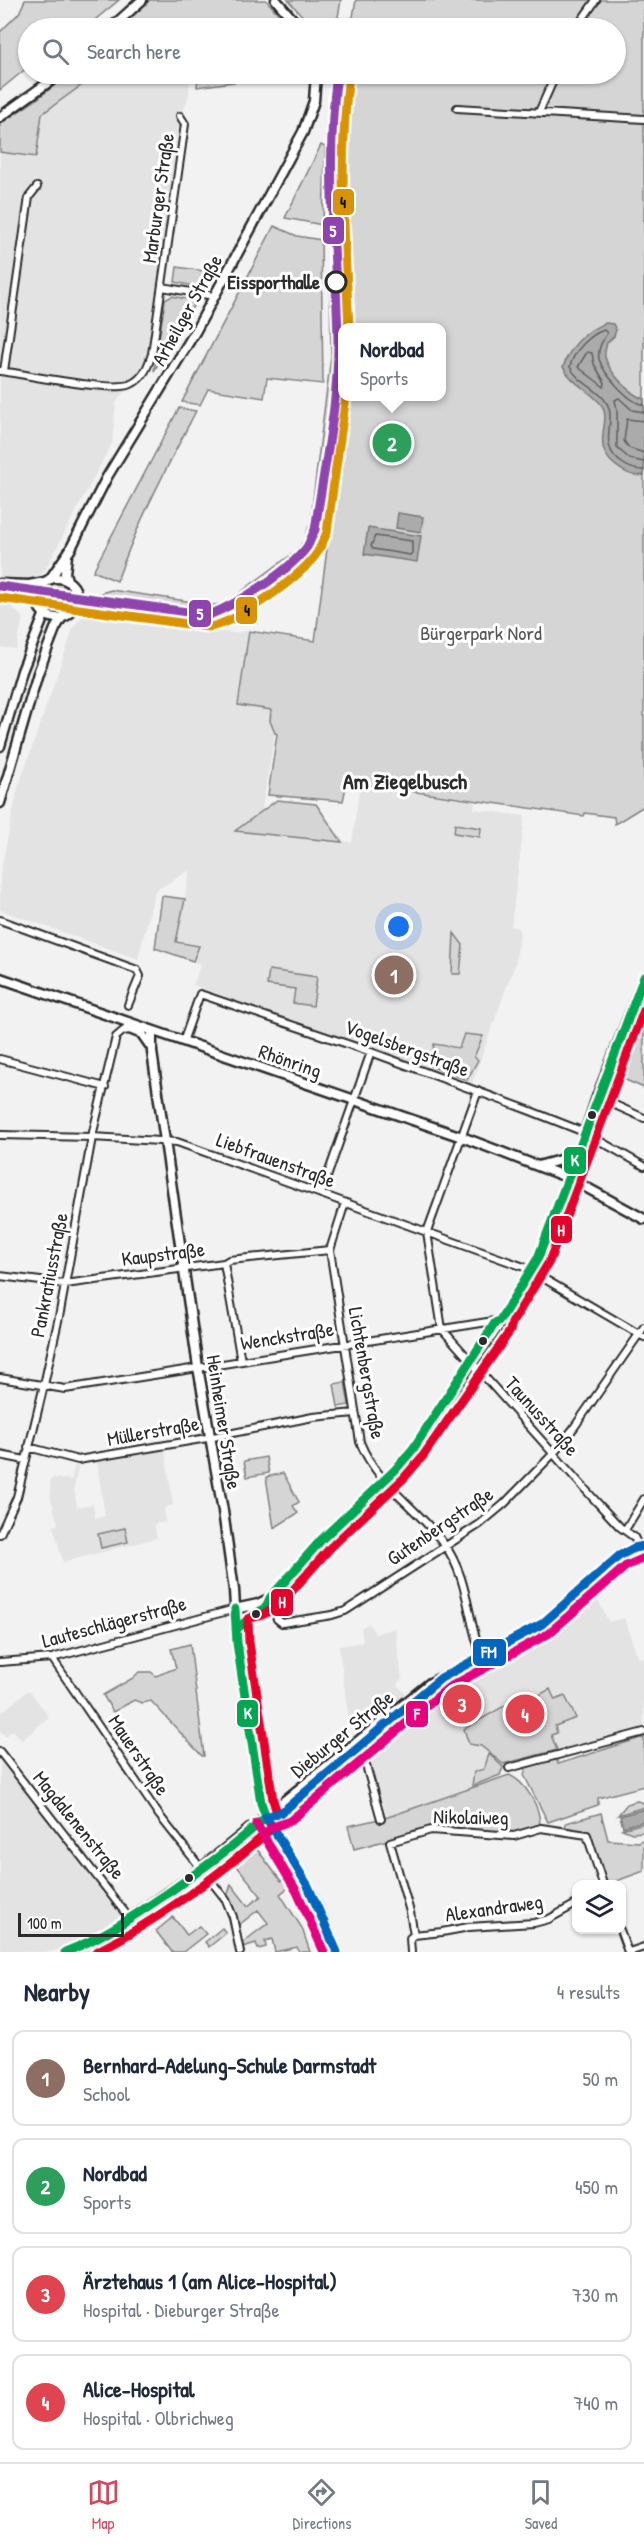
<!DOCTYPE html>
<meta charset="utf-8">
<style>
:root{--surface:#fff;--page:#f6f6f7;--text:#1f2937;--muted:#747a83;--line:#e0e1e3;--accent:#d1495b}
body{margin:0;font-family:"Patrick Hand",sans-serif;background:var(--page);color:var(--text)}
.controls{position:absolute;right:18px;bottom:18px;display:grid;overflow:hidden;border-radius:12px;box-shadow:0 2px 4px #0004}
.controls button{width:54px;height:54px;display:grid;place-items:center;padding:0;border:0;border-bottom:2px solid var(--line);background:var(--surface);color:var(--text);font:30px sans-serif}
.scale{position:absolute;left:18px;bottom:15px;width:106px;box-sizing:border-box;padding-left:6px;border:3px solid #2b2b2b;border-top:0;font-size:16px;line-height:21px;white-space:nowrap;color:#2b2b2b;-webkit-text-stroke:4px #fff;paint-order:stroke}
.you{position:absolute;left:399px;top:927px;width:21px;height:21px;margin:-15px;border:4px solid #fff;border-radius:50%;background:#1a73e8;box-shadow:0 0 0 9px #1a73e833}
.badge{display:grid;place-items:center;width:39px;height:39px;border-radius:50%;background:var(--accent);color:#fff;font-size:20px;font-weight:700}
.pin{position:absolute;translate:-50% -50%;border:3px solid #fff;box-shadow:0 2px 6px #0006}
.popup{position:absolute;left:338px;top:323px;width:108px;height:78px;box-sizing:border-box;display:grid;place-content:center;border-radius:12px;background:var(--surface);filter:drop-shadow(0 2px 4px #0005);font-size:20px;white-space:nowrap;color:var(--muted)}
.popup b{font-size:22px;color:var(--text)}
.popup::after{content:'';position:absolute;left:50%;top:100%;margin-left:-12px;border:12px solid transparent;border-top-color:var(--surface)}
.list{margin:0;padding:0;list-style:none}
h2{display:flex;justify-content:space-between;align-items:center;height:78px;margin:0;padding:0 24px;font-size:26px}
h2 small{font-size:20px;font-weight:400;color:var(--muted)}
.list li{display:grid;grid-template-columns:39px 1fr auto;gap:18px;align-items:center;box-sizing:border-box;height:96px;margin:0 12px 12px;padding:0 12px;border:2px solid var(--line);border-radius:12px}
.list b{display:block;font-size:22px;white-space:nowrap}
.list p{margin:0;font-size:20px;white-space:nowrap;color:var(--muted)}
.list em{font-size:20px;font-style:normal;color:var(--muted)}
.icon{flex:none;width:33px;height:33px;fill:none;stroke:currentColor;stroke-width:2;stroke-linecap:round;stroke-linejoin:round}
.map{position:relative;flex:none;width:644px;height:1952px;overflow:hidden}
.search{position:absolute;background:var(--surface);box-shadow:0 2px 4px #0004;left:18px;right:18px;top:18px;height:66px;display:flex;align-items:center;gap:15px;box-sizing:border-box;padding:0 21px;border-radius:33px;color:var(--muted);font-size:22px}
.sheet{height:510px;background:var(--surface)}
nav{display:flex;justify-content:space-around;align-items:center;box-sizing:border-box;height:84px;border-top:2px solid var(--line);background:var(--surface);font-size:16px;color:var(--muted)}
nav a{display:grid;justify-items:center;gap:3px}
nav .on{color:var(--accent)}
.map>svg:first-child{display:block}
.built{fill:#e3e3e3}
.green{fill:#d5d5d5;stroke:#808080;stroke-width:1.5;fill-rule:evenodd}
.water{fill:#ababab;stroke:#787878;stroke-width:1.5}
.lines{fill:none;stroke-linecap:round;stroke-linejoin:round}
.shore{stroke:#5e5e5e;stroke-width:1.5}
.street-casing{stroke:#2b2b2b;stroke-width:10}
.secondary-casing{stroke:#2b2b2b;stroke-width:13}
.street{stroke:#fff;stroke-width:6}
.secondary{stroke:#fff;stroke-width:8}
.bus-1-casing{stroke:#fff;stroke-width:14}
.bus-2-casing{stroke:#fff;stroke-width:14}
.bus-3-casing{stroke:#fff;stroke-width:14}
.bus-4-casing{stroke:#fff;stroke-width:14}
.bus-1{stroke:#00a651;stroke-width:9}
.bus-2{stroke:#e4002b;stroke-width:9}
.bus-3{stroke:#0065bd;stroke-width:9}
.bus-4{stroke:#e5007d;stroke-width:9}
.tram-1-casing{stroke:#fff;stroke-width:14}
.tram-2-casing{stroke:#fff;stroke-width:14}
.tram-1{stroke:#8e44ad;stroke-width:9}
.tram-2{stroke:#d89406;stroke-width:9}
.stop-dot{fill:#fff;stroke:#2b2b2b;stroke-width:3}
.bus-dot{fill:#2b2b2b;stroke:#fff;stroke-width:2}
.labels{text-anchor:middle;stroke-width:6;stroke-linejoin:round;paint-order:stroke}
.street-label{font-size:20px;fill:#2b2b2b;stroke:#fff}
.stop-label{font-size:20px;font-weight:bold;fill:#2b2b2b;stroke:#fff;text-anchor:end}
.park-label{font-size:20px;fill:#565656;stroke:#fff}
.quarter-label{font-size:22px;font-weight:bold;fill:#2b2b2b;stroke:#fff}
.line-badge{stroke:#fff;stroke-width:2}
.badge-label{font-size:16px;text-anchor:middle;font-weight:bold;fill:#fff}
.pale-badge-label{font-size:16px;text-anchor:middle;font-weight:bold;fill:#111}
</style>
<div class="map">
<svg width="644" height="1952" viewBox="0 0 644 1952">
<rect width="100%" height="100%" fill="#f2f2f2"/>
<filter id="ink" filterUnits="userSpaceOnUse"><feTurbulence type="fractalNoise" baseFrequency=".0167" numOctaves="2"/><feDisplacementMap in="SourceGraphic" scale="12" xChannelSelector="R" yChannelSelector="G"/><feConvolveMatrix kernelMatrix="1 2 1 2 8 2 1 2 1" color-interpolation-filters="sRGB"/></filter>
<g filter="url(#ink)">
<!-- built -->
<path class="built" d="M96,74H190L189,94L178,129L148,354L145,362L116,403L112,443L45,570L40,575L24,581L0,579V152L36,157L42,114Z
M0,599H4L23,618L16,649L0,647Z
M90,613L233,633L249,631L239,705L271,709L270,721L275,733L260,820L352,843L360,784L475,800L474,809L525,816L511,926L518,928L520,933L515,964L471,1086L193,985L201,964L194,962L199,946L176,943L190,870L155,891L138,959L0,910V874L18,788L74,626L83,616Z
M165,1450L173,1505L164,1508L165,1522L154,1524L157,1538L63,1562L53,1526L58,1524L51,1500L50,1481L53,1478L71,1480L75,1466H78L74,1487L77,1507L93,1504L95,1518L105,1516L97,1462Z
M592,1588L609,1622L624,1618L638,1658L644,1657V1727L505,1767L501,1777L387,1817L367,1752L371,1742L448,1682L517,1646L552,1624Z
M369,1623L375,1634L395,1628L402,1678L398,1685L406,1695L372,1724L362,1711L349,1721L339,1646L363,1642L361,1628Z
M27,1691H30L49,1717L22,1740L13,1730L6,1736L0,1731V1714Z
M0,1758L125,1916L97,1936L51,1952H0Z"/>
<!-- green -->
<path class="green" d="M25,0H119L85,28H28V67L0,90V32L19,13Z
M150,0H266L291,28H118Z
M288,0H341L336,28H313Z
M356,0H644V806L615,824L614,817L585,813L584,816L347,782L343,801L268,795L277,734L275,733L270,721L271,710L238,705L249,631L315,641L327,549L323,548L231,617L214,623L77,606L81,599L111,590L214,605L226,603L296,551L304,540L310,523L331,356L328,161H337V129L344,74H616V28H351ZM342,328H442V396H342Z
M69,74H97L42,114L36,157L0,152V124L36,100Z
M198,74H291L197,87Z
M321,145L325,147L323,225L285,218Z
M274,226L297,236L321,240L323,384L267,378L264,398L208,389L200,405L182,402Z
M177,267L212,272L203,288L175,282Z
M172,296L196,301L154,371L165,300Z
M179,408L196,411C167,467 138,521 117,581L93,571Z
M44 596a14 14 0 1 1 28 0a14 14 0 1 1-28 0Z
M277,800L316,804L342,842L235,831Z
M455,824L481,828L480,837L454,833Z
M162,896L185,899L176,942L199,946L193,961L155,948Z
M454,933L463,945L460,974H452Z
M269,970L317,977L313,1006L293,1003L295,989L267,985Z
M644,994V1088L612,1074Z
M464,1034L483,1036L474,1057L478,1060L467,1080L430,1066L434,1044L459,1048Z
M345,1382L349,1405L338,1407L334,1384Z
M266,1457L269,1473L247,1477L244,1461Z
M283,1473L299,1502L293,1506L298,1513L274,1528L266,1477Z
M125,1528L128,1542L101,1548L98,1534Z
M190,1644L204,1756H202L151,1701L142,1703L134,1700L113,1712L103,1695L133,1678L139,1672H151L156,1676L176,1668L171,1649Z
M550,1689L555,1700L565,1696L576,1718L555,1726L557,1733L551,1735L557,1750L503,1764L481,1746L469,1744L464,1729L527,1693L528,1697L534,1698Z
M644,1737V1786L598,1798V1805L548,1822L524,1775L526,1768L556,1758L558,1764Z
M489,1754L503,1767L500,1775L472,1786L474,1772L484,1769Z
M509,1775C526,1782 540,1807 540,1825L514,1834L432,1828L354,1849L348,1826L388,1817Z
M637,1801L644,1803V1807L618,1815L627,1804Z
M601,1813L608,1840L639,1842L644,1839V1871L608,1884L604,1879L588,1833L565,1829L566,1823Z
M644,1823V1832L632,1833L622,1829Z
M253,1844L281,1881L292,1874L296,1882L280,1894L302,1928L310,1952H299L297,1947L275,1952L272,1939L265,1941L266,1947L258,1949L256,1943L243,1947L242,1943L268,1923L258,1910L235,1928L226,1900L231,1884L248,1906L261,1896L232,1860L244,1851L248,1856L253,1853L249,1847Z
M173,1917L187,1935L199,1926L206,1934L183,1952H172L156,1931Z
M222,1928L226,1933L209,1947L205,1942Z"/>
<!-- water -->
<path class="water" d="M606,323L613,324L616,330L614,336L607,343C606,347 604,353 605,357C609,372 630,395 644,399V475C636,477 628,474 622,470C584,447 616,422 600,403C588,389 572,384 563,367C570,346 586,330 606,323Z
M398,513L423,517L421,532L396,528Z
M368,528L421,536L417,562L364,554Z
M644,1809V1821L623,1827L620,1816Z"/>
<g class="lines">
<!-- shore -->
<path class="shore" d="M587,352L592,353L594,364L605,383L604,387L578,367Z
M644,405C629,403 603,373 599,359C597,348 603,341 607,333L604,330C589,335 573,352 570,367C578,382 594,387 604,399C621,419 594,443 622,463C629,468 636,470 644,470
M644,412L632,410L619,398L615,400L617,410V448L630,459L644,462
M644,421L627,419L624,441L629,448L644,453
M375,536L412,541V553L410,555L373,549L371,546Z"/>
<!-- street casing -->
<g class="street-casing">
<path id="street" d="M576,28L596,0
M457,108L644,119
M539,112L556,74
M162,287L214,296
M0,371C25,374 112,393 131,384C144,378 148,366 152,354L185,124L180,116
M4,371L29,197L37,187
M0,920L137,970L140,976L128,1005
M183,1042L200,994L371,1052L528,1110L584,1132L644,1166
M0,1059L105,1087
M478,1091L427,1232L442,1329L593,1498L620,1527L634,1537L639,1547
M597,1097L644,1118
M0,1135L92,1137L177,1142L524,1267L644,1337
M321,1194L371,1052
M345,1203L330,1250L360,1442C377,1485 418,1508 444,1544C469,1578 467,1620 482,1657
M224,1263L241,1361
M0,1276L65,1284L224,1263L229,1260L330,1250
M0,1378L65,1389L500,1320
M28,1447L78,1460L213,1437L313,1417L355,1413
M0,1455L25,1460
M625,1530L644,1499
M0,1534L17,1497L44,1385L60,1312L93,1132L116,1037L123,1031L130,1030
M270,1598L277,1619L282,1623L332,1615L345,1611L480,1524L504,1504L554,1453L573,1429L644,1327
M52,1658L159,1815L226,1900L233,1917L240,1952
M0,1662L52,1658L235,1609
M357,1744L362,1751L381,1819
M0,1752L130,1919
M509,1768L644,1732
M620,1930L628,1952
M414,1935L442,1932L469,1927L534,1923L549,1919L576,1904
M411,1952L410,1938L414,1935L410,1912L390,1842L431,1830L514,1836L541,1828L587,1835L603,1884
M629,1952L644,1947"/>
</g>
<!-- secondary casing -->
<g class="secondary-casing">
<path id="secondary" d="M276,0L300,28
M111,28L142,0
M0,117L60,74
M37 598a20 20 0 1 1 40 0a20 20 0 1 1-40 0Z
M50,579L70,550L107,477L195,332L303,132L314,101L316,74
M67,580L65,573L67,555
M0,584L29,585L45,582
M0,594L38,603
M0,746L22,671L45,613
M0,803L38,673L55,629L62,617
M0,978L462,1137L569,1178L644,1219
M127,1028L142,1034L151,1047
M152,1031V1052L198,1367L223,1511L234,1590L237,1643L261,1803L270,1828L312,1894L337,1952
M538,1166L560,1160L578,1150
M235,1609L258,1604L270,1598L322,1539L395,1470L413,1449L500,1324V1320L538,1258L575,1161L597,1097L644,977
M269,1817L282,1812L363,1745
M65,1952L99,1939L189,1878L430,1683L523,1636L542,1624L619,1556L634,1548L644,1546"/>
</g>
<!-- street -->
<use href="#street" class="street"/>
<!-- secondary -->
<use href="#secondary" class="secondary"/>
<!-- bus-1 casing -->
<g class="bus-1-casing">
<path id="bus-1" d="M235,1609L237,1643L261,1803L266,1817
M236,1629L266,1607L270,1598L322,1539L395,1470L413,1449L495,1323L500,1320L538,1258L644,977
M65,1952C103,1938 135,1915 168,1893C202,1869 236,1845 266,1817"/>
</g>
<!-- bus-2 casing -->
<g class="bus-2-casing">
<path id="bus-2" d="M277,1813L273,1800L249,1642L248,1619L262,1615L278,1607L331,1547L404,1478L423,1456L510,1331L512,1323L549,1262L644,1010
M96,1952C155,1922 226,1871 274,1826"/>
</g>
<!-- bus-3 casing -->
<g class="bus-3-casing">
<path id="bus-3" d="M266,1817L282,1812L441,1678L542,1624L619,1556L634,1548L644,1546
M266,1817L308,1886L337,1952"/>
</g>
<!-- bus-4 casing -->
<g class="bus-4-casing">
<path id="bus-4" d="M256,1823L297,1892L324,1952
M270,1828L290,1821L448,1688L548,1634L626,1566L644,1558"/>
</g>
<!-- bus-1 -->
<use href="#bus-1" class="bus-1"/>
<!-- bus-2 -->
<use href="#bus-2" class="bus-2"/>
<!-- bus-3 -->
<use href="#bus-3" class="bus-3"/>
<!-- bus-4 -->
<use href="#bus-4" class="bus-4"/>
<!-- tram-1 casing -->
<g class="tram-1-casing">
<path id="tram-1" d="M0,586L209,615C238,604 288,572 307,547C310,542 312,535 315,530C324,467 339,403 338,339C336,249 325,164 337,74"/>
</g>
<!-- tram-2 casing -->
<g class="tram-2-casing">
<path id="tram-2" d="M349,76C338,159 345,243 349,328
M0,598L209,627C236,623 301,577 317,553C321,547 324,539 327,532L346,396"/>
</g>
<!-- tram-1 -->
<use href="#tram-1" class="tram-1"/>
<!-- tram-2 -->
<use href="#tram-2" class="tram-2"/>
</g>
</g>
<!-- markers -->
<circle class="stop-dot" cx="336" cy="282" r="10"/>
<g class="bus-dot">
<circle cx="592" cy="1115" r="5"/>
<circle cx="483" cy="1341" r="5"/>
<circle cx="256" cy="1614" r="5"/>
<circle cx="189" cy="1878" r="5"/>
</g>
<g class="labels">
<!-- street labels -->
<g class="street-label">
<text transform="translate(158 198) rotate(-82)" y="7">Marburger Straße</text>
<text transform="translate(187 310) rotate(-61)" y="7">Arheilger Straße</text>
<text transform="translate(407 1048) rotate(20)" y="7">Vogelsbergstraße</text>
<text transform="translate(290 1061) rotate(19)" y="7">Rhönring</text>
<text transform="translate(276 1160) rotate(20)" y="7">Liebfrauenstraße</text>
<text transform="translate(163 1254) rotate(-7)" y="7">Kaupstraße</text>
<text transform="translate(49 1275) rotate(-79)" y="7">Pankratiusstraße</text>
<text transform="translate(287 1336) rotate(-9)" y="7">Wenckstraße</text>
<text transform="translate(367 1373) rotate(80)" y="7">Lichtenbergstraße</text>
<text transform="translate(542 1416) rotate(48)" y="7">Taunusstraße</text>
<text transform="translate(224 1422) rotate(81)" y="7">Heinheimer Straße</text>
<text transform="translate(153 1431) rotate(-10)" y="7">Müllerstraße</text>
<text transform="translate(440 1526) rotate(-34)" y="7">Gutenbergstraße</text>
<text transform="translate(114 1622) rotate(-15)" y="7">Lauteschlägerstraße</text>
<text transform="translate(342 1734) rotate(-39)" y="7">Dieburger Straße</text>
<text transform="translate(139 1755) rotate(56)" y="7">Mauerstraße</text>
<text transform="translate(471 1817) rotate(1)" y="7">Nikolaiweg</text>
<text transform="translate(79 1825) rotate(51)" y="7">Magdalenenstraße</text>
<text transform="translate(494 1908) rotate(-8)" y="7">Alexandraweg</text>
</g>
<!-- stop labels -->
<g class="stop-label">
<text x="320" y="289">Eissporthalle</text>
</g>
<!-- park labels -->
<g class="park-label">
<text x="481" y="640">Bürgerpark Nord</text>
</g>
<!-- quarter labels -->
<g class="quarter-label">
<text x="405" y="789">Am Ziegelbusch</text>
</g>
</g>
<g class="line-badge">
<rect x="332" y="188" width="23" height="28" rx="6" fill="#d89406"/>
<rect x="322" y="216" width="23" height="29" rx="6" fill="#8e44ad"/>
<rect x="235" y="596" width="23" height="29" rx="6" fill="#d89406"/>
<rect x="188" y="599" width="24" height="29" rx="6" fill="#8e44ad"/>
<rect x="563" y="1146" width="24" height="29" rx="6" fill="#00a651"/>
<rect x="550" y="1215" width="23" height="29" rx="6" fill="#e4002b"/>
<rect x="270" y="1588" width="24" height="29" rx="6" fill="#e4002b"/>
<rect x="472" y="1638" width="35" height="29" rx="6" fill="#0065bd"/>
<rect x="236" y="1699" width="23" height="29" rx="6" fill="#00a651"/>
<rect x="405" y="1700" width="24" height="28" rx="6" fill="#e5007d"/>
</g>
<g class="badge-label">
<text x="333" y="237">5</text>
<text x="200" y="620">5</text>
<text x="575" y="1166">K</text>
<text x="561" y="1236">H</text>
<text x="282" y="1608">H</text>
<text x="489" y="1658">FM</text>
<text x="248" y="1719">K</text>
<text x="417" y="1720">F</text>
</g>
<g class="pale-badge-label">
<text x="343" y="208">4</text>
<text x="247" y="616">4</text>
</g>
</svg>
<div class="controls">
<button><svg class="icon" aria-label="layers" viewBox="0 0 24 24"><path d="M12 4l9 5-9 5-9-5zM3 14l9 5 9-5"/></svg></button>
</div>
<div class="scale">100 m</div>
<div class="you"></div>
<div class="pin badge" style="left:394px;top:975px;background:#8d6e63">1</div>
<div class="pin badge" style="left:392px;top:443px;background:#2e9e5b">2</div>
<div class="popup"><b>Nordbad</b>Sports</div>
<div class="pin badge" style="left:462px;top:1704px;background:#e0444e">3</div>
<div class="pin badge" style="left:525px;top:1714px;background:#e0444e">4</div>
<div class="search"><svg class="icon" aria-label="search" viewBox="0 0 24 24"><circle cx="10" cy="10" r="6"/><path d="M15 15l6 6"/></svg>Search here</div>
</div>
<section class="sheet">
<h2>Nearby<small>4 results</small></h2>
<ul class="list">
<li><span class="badge" style="background:#8d6e63">1</span><div><b>Bernhard-Adelung-Schule Darmstadt</b><p>School</p></div><em>50 m</em></li>
<li><span class="badge" style="background:#2e9e5b">2</span><div><b>Nordbad</b><p>Sports</p></div><em>450 m</em></li>
<li><span class="badge" style="background:#e0444e">3</span><div><b>Ärztehaus 1 (am Alice-Hospital)</b><p>Hospital · Dieburger Straße</p></div><em>730 m</em></li>
<li><span class="badge" style="background:#e0444e">4</span><div><b>Alice-Hospital</b><p>Hospital · Olbrichweg</p></div><em>740 m</em></li>
</ul>
</section>
<nav>
<a class="on"><svg class="icon" aria-label="map" viewBox="0 0 24 24"><path d="M3 6l6-2 6 2 6-2v14l-6 2-6-2-6 2zM9 4v14M15 6v14"/></svg>Map</a>
<a><svg class="icon" aria-label="directions" viewBox="0 0 24 24"><path d="M12 3l9 9-9 9-9-9zM9 14v-3h6M13 9l2 2-2 2"/></svg>Directions</a>
<a><svg class="icon" aria-label="saved" viewBox="0 0 24 24"><path d="M7 4h10v16l-5-4-5 4z"/></svg>Saved</a>
</nav>
